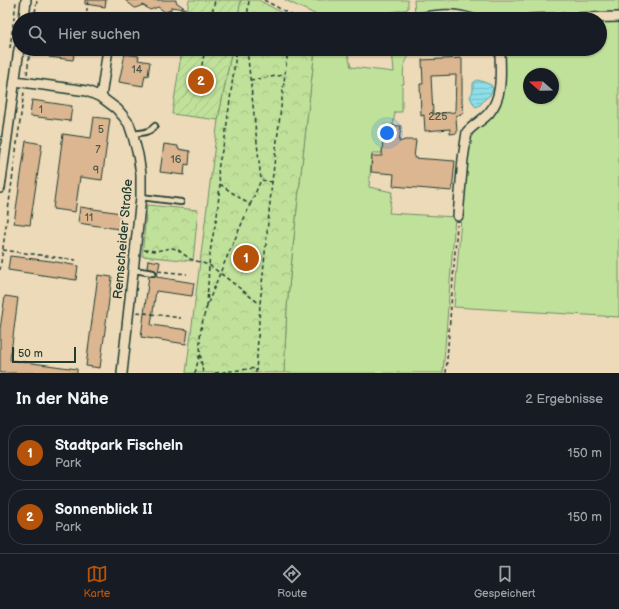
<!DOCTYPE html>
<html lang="de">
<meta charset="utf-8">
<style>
:root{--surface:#171b24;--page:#242831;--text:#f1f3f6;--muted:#9ea1a6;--line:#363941;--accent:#b45309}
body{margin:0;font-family:"Balsamiq Sans",sans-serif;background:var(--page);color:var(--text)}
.compass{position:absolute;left:523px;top:68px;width:36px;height:36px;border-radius:50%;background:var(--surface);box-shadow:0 1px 3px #0004;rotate:290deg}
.scale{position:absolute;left:12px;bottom:10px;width:64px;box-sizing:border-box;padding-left:4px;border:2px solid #1f3d34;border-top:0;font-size:11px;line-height:14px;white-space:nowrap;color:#1f3d34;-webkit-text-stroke:3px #eddab8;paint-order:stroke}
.you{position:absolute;left:387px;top:133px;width:14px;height:14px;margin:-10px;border:3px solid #fff;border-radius:50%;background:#1a73e8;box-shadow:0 0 0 6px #1a73e833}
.badge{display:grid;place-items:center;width:26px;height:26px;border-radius:50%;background:var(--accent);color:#fff;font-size:13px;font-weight:700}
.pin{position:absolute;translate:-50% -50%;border:2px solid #fff;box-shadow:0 1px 4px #0006}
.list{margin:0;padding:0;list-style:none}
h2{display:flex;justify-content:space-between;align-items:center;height:52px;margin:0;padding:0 16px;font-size:17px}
h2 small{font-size:13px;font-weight:400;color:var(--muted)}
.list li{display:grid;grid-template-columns:26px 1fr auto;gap:12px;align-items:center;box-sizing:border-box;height:56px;margin:0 8px 8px;padding:0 8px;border:1px solid var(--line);border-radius:16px}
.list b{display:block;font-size:15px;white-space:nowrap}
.list p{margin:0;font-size:13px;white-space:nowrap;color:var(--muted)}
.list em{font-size:13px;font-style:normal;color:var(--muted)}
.icon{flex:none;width:22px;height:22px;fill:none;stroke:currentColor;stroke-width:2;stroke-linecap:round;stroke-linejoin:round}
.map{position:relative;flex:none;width:619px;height:373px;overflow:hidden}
.search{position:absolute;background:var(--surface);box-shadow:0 1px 3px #0004;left:12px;right:12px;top:12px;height:44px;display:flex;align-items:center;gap:10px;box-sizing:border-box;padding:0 14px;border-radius:22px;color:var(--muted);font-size:15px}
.sheet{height:180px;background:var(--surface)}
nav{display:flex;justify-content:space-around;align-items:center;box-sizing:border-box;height:56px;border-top:1px solid var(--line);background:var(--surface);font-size:11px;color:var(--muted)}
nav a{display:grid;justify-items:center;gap:2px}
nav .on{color:var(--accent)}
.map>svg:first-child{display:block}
.grass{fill:#c0e19a;stroke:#708f67;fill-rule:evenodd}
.park{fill:url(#park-crowns);stroke:#708f67}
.garden{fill:url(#garden-furrows);stroke:#708f67}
.water{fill:url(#water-rules);stroke:#619ea0}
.building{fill:#dbb690;stroke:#1f3d34;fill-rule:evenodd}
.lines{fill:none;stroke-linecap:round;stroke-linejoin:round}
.service-casing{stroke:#1f3d34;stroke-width:8}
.minor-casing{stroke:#1f3d34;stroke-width:12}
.path{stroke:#1f3d34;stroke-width:1.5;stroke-dasharray:4 3;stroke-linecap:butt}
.service{stroke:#eddab8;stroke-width:4.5}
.minor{stroke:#eddab8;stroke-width:9}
.labels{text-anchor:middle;stroke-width:4;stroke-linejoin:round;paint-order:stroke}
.number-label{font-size:11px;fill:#4e5b4b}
.street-label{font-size:13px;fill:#1f3d34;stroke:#eddab8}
</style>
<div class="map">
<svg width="619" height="373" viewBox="0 0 619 373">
<defs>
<pattern id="park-crowns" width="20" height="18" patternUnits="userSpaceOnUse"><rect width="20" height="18" fill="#c0e19a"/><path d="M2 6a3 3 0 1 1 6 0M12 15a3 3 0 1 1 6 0" fill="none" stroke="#a5c285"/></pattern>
<pattern id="garden-furrows" width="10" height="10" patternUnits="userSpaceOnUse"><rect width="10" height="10" fill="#c0e19a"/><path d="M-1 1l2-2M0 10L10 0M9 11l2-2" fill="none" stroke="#a5c285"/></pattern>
<pattern id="water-rules" width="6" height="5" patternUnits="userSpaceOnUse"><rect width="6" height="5" fill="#8ddee8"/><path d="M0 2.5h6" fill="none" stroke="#79bfc8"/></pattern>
</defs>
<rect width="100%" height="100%" fill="#eddab8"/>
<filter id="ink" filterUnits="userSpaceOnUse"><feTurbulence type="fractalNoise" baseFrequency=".025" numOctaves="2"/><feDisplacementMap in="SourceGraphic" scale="8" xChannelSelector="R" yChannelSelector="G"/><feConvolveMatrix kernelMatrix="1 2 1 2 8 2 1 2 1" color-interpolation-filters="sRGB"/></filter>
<g filter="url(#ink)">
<!-- grass -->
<path class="grass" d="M285,0H408V9C380,14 351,22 323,18Z
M414,0H619V14L534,15L521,19H479L476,17L461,13L415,15Z
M600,19H619V317L454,307L465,168L470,133L496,107L503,49H600ZM529,74H553V98H529Z
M315,49H347L351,67L394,72L392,49H413C404,63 402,67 404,84H402V112H395L393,125H384L382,153H372L369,187L392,192L389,213L455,217L443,373H284L287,307L297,208Z"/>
<!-- park -->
<path class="park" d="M241,0H259L293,19H237Z
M232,49H315L297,208L287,307L284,373H186L218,120Z
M147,205L198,210L193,261L142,256Z"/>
<!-- garden -->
<path class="garden" d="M189,0H241L237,19H186Z
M182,49H232L218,120L172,114Z"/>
<!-- water -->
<path class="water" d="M477,80L481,81L491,85L493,89L490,95L485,99L480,105L476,107L474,105L470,97C471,95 473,92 473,89C473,84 472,83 477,80Z"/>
<!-- building -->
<path class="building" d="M85,0H106L105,7L85,4Z
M125,0H176V2L186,9L171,7V10L165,12L158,7L150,10L143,5L135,8Z
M50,49H75L73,60L49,57Z
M125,54L139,56L138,60L150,62L148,76L145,75L143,86L119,82Z
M462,58V103L464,113L456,116L457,133L450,134V129L425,131L424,115L421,116L420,84H423L422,60ZM456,75L455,112L433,114L431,76Z
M32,100L72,106L70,121L30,116Z
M94,117L110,119L102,180L80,177L75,212L53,209L63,134L91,138Z
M384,125L401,126L399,142L405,140H416L414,158L455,161L452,191L393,186L394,174L371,172L372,156H382Z
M26,141L42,144L30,225L14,223Z
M164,144L178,146V149L190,151L189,165L185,164L184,175L160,172Z
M80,207L121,213L119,229L78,223Z
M10,256L51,261L78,266L76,280L8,270Z
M148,260L160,262L157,277L194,283L192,296L156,291L151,325L188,330L186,344L141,337L149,276H155L157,273L155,270L147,268Z
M98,275L112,277L100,368L86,366Z
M5,296L18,298L10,360L77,369V373H0V329Z"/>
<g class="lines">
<!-- service casing -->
<g class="service-casing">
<path id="service" d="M132,134C141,133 149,133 155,126
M141,197L181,202
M134,270L153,273"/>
</g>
<!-- minor casing -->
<g class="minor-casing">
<path id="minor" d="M24,19L26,0
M411,19C433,16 450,11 472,19
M530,19L619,17
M15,81L87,91L101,97L117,109L123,116L129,124L133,136L138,155L141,174V197L122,373
M101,97L108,49
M0,188L19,49
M458,216L463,159L467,132C473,125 483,120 489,113C504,96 500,70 500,49"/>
</g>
<!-- path -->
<path class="path" d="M264,0L299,19
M34,19L37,0
M86,19L88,0
M211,19L215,0
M247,19L249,0
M10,48L16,2
M247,49L261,180
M27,74L30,49
M250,80L284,75
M198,86L205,49
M220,184L250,205L220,273L260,304
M250,205L261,180L272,182
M3,250L76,260
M144,250L156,251L171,248L177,249L190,259L209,265L220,273C212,294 201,316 200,339C200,350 201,362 203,373
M0,270L24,92
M158,271L187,274
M207,306L209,265L211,245L217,216L220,184L218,170L220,159L225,138L236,54L238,49
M137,312L181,318
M195,373L200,353
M215,373L257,368
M256,373L260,304L272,182L288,49
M446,373L457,225"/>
<!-- service -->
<use href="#service" class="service"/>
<!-- minor -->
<use href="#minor" class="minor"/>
</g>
</g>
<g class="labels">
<!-- number labels -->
<g class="number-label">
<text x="137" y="73">14</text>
<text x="41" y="113">1</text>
<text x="438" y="120">225</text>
<text x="101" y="133">5</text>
<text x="98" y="153">7</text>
<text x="176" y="163">16</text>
<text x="96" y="174">9</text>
<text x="89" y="221">11</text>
</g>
<!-- street labels -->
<g class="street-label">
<text transform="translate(122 239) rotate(-85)" y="5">Remscheider Straße</text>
</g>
</g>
</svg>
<svg class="compass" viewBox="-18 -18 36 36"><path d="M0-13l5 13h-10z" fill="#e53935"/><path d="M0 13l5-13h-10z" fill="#9ea1a6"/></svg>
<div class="scale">50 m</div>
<div class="you"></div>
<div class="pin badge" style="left:246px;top:258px">1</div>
<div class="pin badge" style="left:201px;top:81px">2</div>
<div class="search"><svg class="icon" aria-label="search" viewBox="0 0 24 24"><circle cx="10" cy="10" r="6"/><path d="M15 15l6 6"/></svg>Hier suchen</div>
</div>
<section class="sheet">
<h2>In der Nähe<small>2 Ergebnisse</small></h2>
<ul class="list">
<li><span class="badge">1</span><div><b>Stadtpark Fischeln</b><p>Park</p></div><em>150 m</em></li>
<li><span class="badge">2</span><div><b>Sonnenblick II</b><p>Park</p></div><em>150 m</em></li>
</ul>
</section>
<nav>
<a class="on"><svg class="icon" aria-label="map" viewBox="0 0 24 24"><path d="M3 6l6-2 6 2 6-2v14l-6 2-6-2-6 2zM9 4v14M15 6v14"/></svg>Karte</a>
<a><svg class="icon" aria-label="directions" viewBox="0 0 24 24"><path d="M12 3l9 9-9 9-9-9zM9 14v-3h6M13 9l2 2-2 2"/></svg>Route</a>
<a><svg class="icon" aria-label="saved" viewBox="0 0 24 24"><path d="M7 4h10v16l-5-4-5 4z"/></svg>Gespeichert</a>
</nav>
